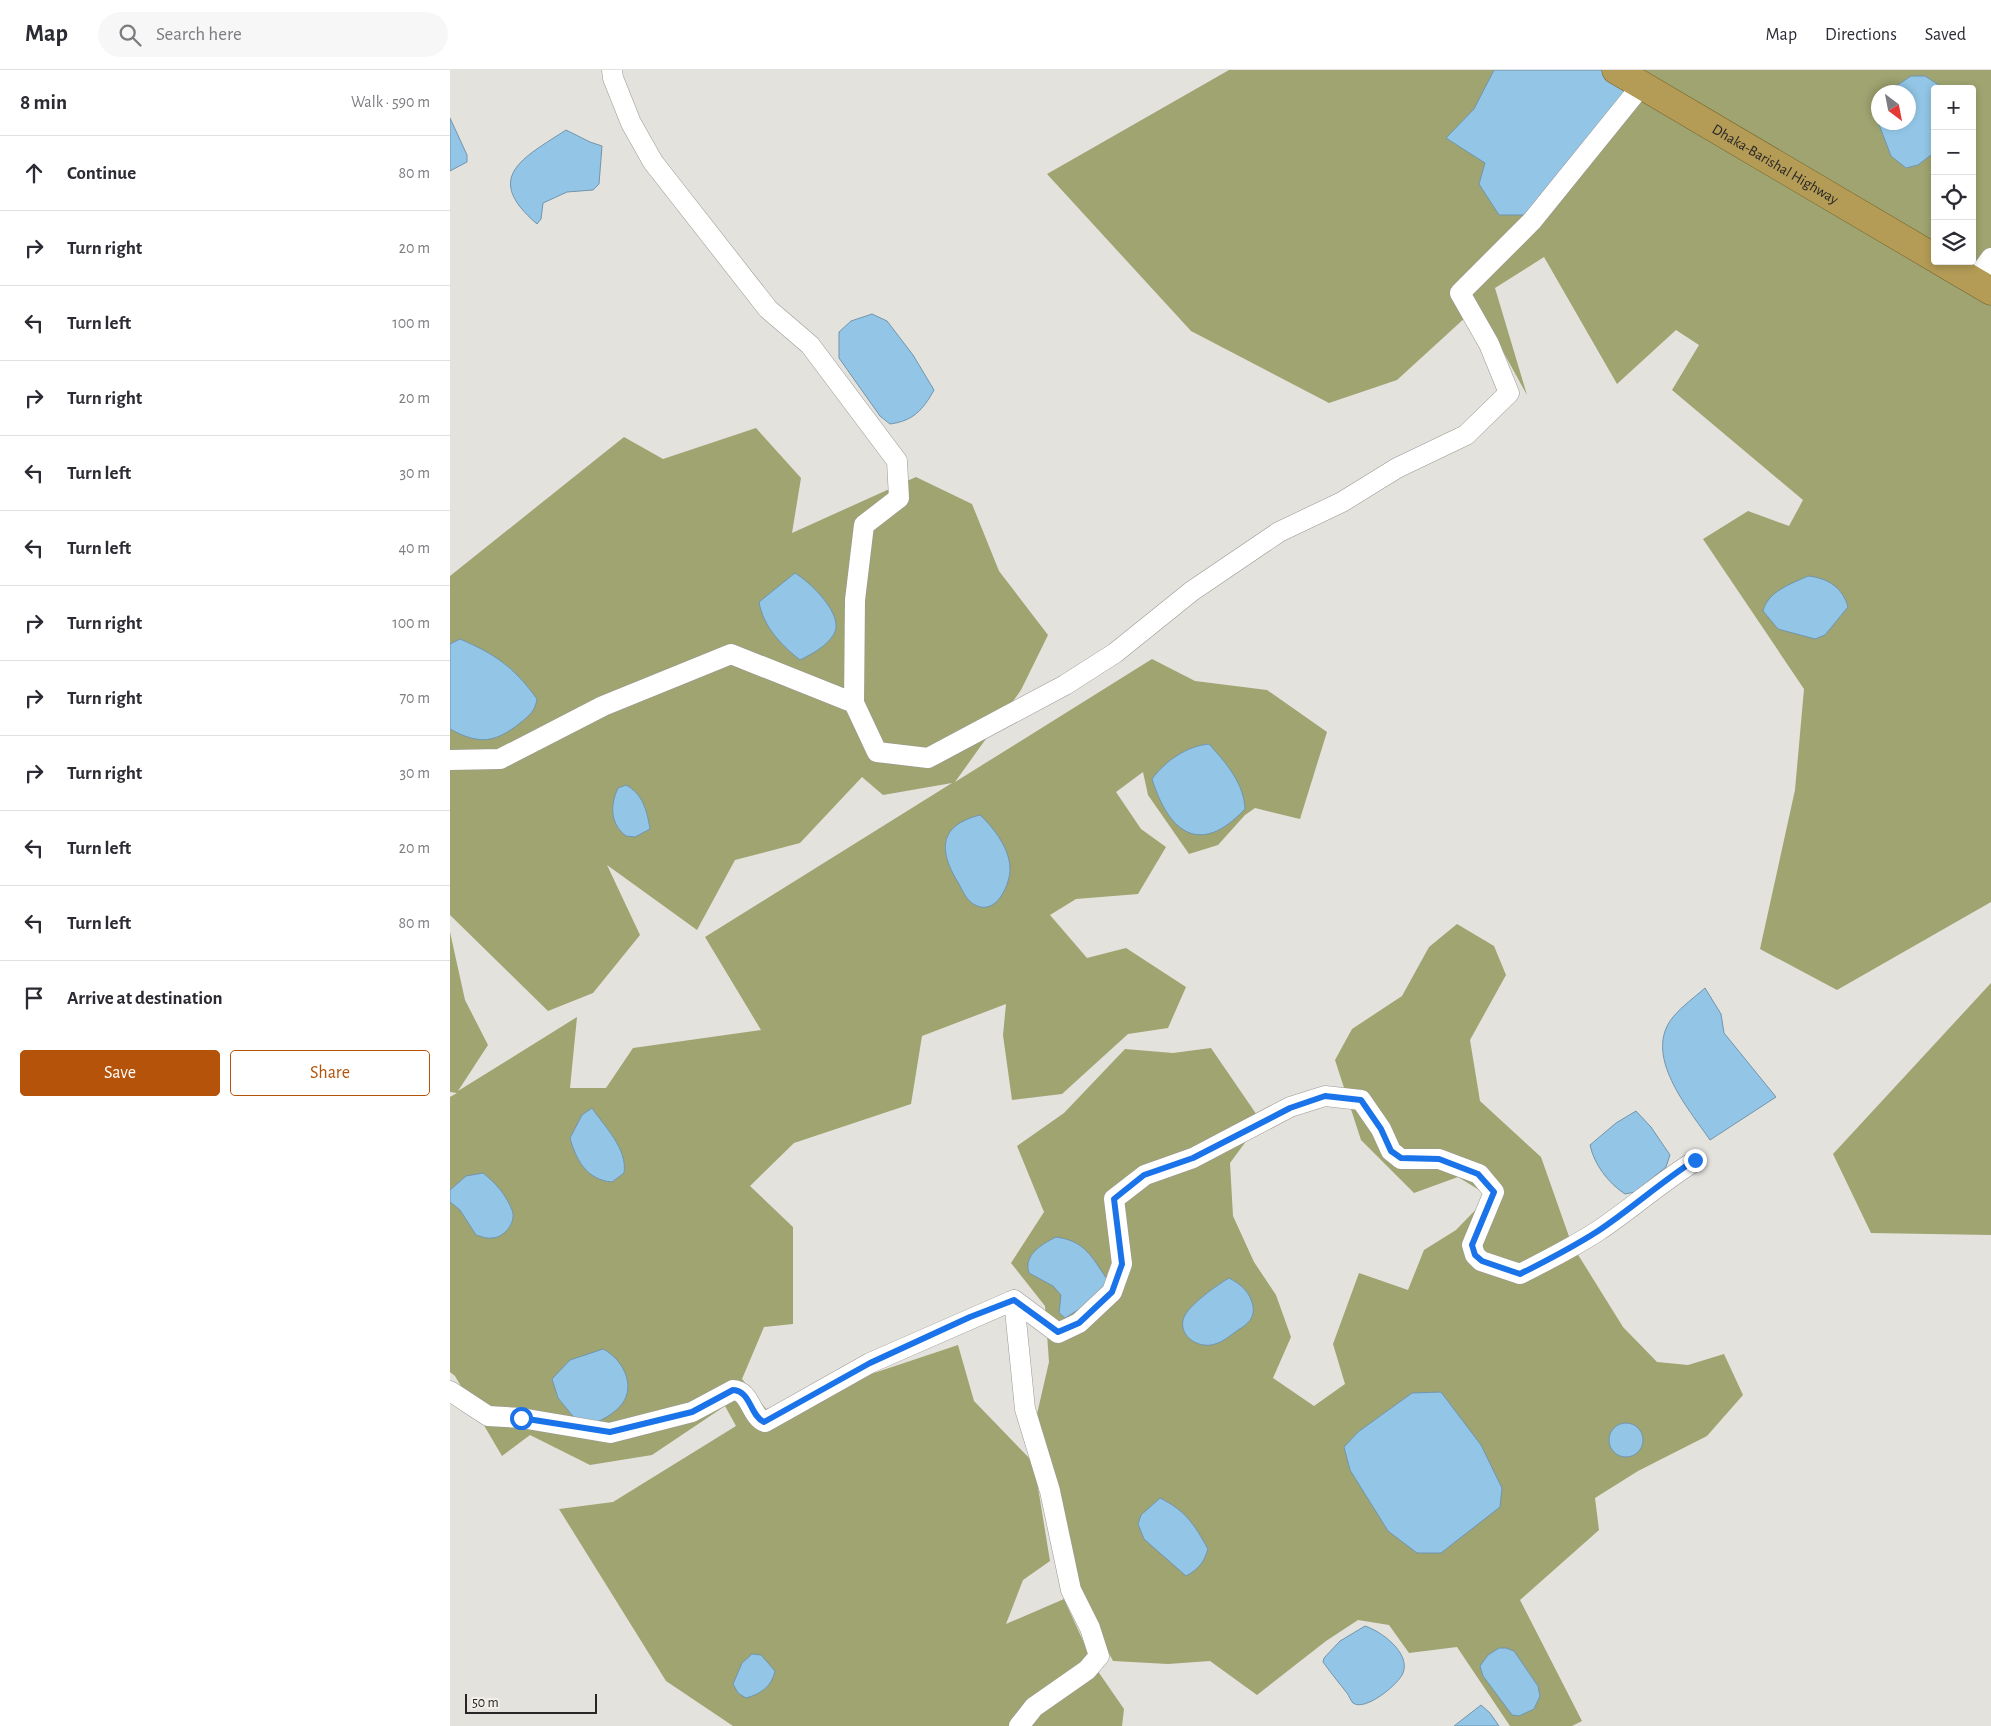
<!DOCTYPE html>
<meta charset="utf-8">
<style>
:root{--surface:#fff;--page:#f7f7f7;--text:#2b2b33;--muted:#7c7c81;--line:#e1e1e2;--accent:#b45309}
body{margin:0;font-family:"Alegreya Sans",sans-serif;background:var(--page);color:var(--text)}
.controls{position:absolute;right:15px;top:15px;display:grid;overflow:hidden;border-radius:5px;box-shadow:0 2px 8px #0003}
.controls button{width:45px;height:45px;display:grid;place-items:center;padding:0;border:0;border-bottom:1px solid var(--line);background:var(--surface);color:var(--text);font:25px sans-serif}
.compass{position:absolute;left:1421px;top:15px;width:45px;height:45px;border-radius:50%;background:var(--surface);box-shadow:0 2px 8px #0003;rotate:148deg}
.scale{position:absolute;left:15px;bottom:12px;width:132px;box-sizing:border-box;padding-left:5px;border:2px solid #272625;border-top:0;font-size:14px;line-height:18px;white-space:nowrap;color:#272625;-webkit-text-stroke:4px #f2efea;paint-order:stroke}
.stop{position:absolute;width:15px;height:15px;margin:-11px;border:4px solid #1a73e8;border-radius:50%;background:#fff}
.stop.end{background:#1a73e8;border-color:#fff;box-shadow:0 1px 5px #0008}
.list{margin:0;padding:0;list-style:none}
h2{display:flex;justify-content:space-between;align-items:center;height:65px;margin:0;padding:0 20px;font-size:21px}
h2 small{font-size:16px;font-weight:400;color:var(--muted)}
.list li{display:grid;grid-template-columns:32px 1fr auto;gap:15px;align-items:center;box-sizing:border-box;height:75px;padding:0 20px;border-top:1px solid var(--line)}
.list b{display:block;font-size:19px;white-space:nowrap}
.list em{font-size:16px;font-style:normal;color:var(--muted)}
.actions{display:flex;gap:10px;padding:15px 20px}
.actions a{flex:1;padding:11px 0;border:1px solid var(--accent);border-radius:5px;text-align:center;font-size:18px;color:var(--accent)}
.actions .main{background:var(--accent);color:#fff}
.icon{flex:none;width:28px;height:28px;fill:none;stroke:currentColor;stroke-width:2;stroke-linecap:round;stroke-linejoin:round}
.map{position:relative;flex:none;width:1541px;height:1656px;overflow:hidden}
header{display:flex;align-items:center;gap:30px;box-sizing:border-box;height:70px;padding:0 25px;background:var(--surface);border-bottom:1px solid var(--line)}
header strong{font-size:24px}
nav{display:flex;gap:28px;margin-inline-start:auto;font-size:18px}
.search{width:350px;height:45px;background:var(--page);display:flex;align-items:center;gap:12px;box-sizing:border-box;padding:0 18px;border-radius:28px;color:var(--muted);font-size:19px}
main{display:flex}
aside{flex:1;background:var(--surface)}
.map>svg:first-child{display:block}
.forest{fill:#9fa471;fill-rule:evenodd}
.water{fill:#92c5e6;stroke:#7295ac}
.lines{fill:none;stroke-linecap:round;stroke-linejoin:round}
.minor-casing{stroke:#9b9894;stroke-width:21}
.trunk-casing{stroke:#76632a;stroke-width:29}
.minor{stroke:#fff;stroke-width:20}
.trunk{stroke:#b49c56;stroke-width:28}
.route{stroke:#1a73e8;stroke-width:6}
.labels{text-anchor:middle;stroke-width:4.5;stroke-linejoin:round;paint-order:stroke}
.street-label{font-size:15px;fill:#272625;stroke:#f2efea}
</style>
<header>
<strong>Map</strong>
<div class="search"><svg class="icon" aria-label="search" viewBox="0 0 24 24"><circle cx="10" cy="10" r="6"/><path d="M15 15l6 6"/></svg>Search here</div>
<nav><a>Map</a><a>Directions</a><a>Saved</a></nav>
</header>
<main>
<aside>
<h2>8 min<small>Walk · 590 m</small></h2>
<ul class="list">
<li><svg class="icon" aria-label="ahead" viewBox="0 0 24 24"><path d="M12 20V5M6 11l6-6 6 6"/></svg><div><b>Continue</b></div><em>80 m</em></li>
<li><svg class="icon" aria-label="right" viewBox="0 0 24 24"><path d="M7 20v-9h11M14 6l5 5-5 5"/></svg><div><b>Turn right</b></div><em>20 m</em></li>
<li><svg class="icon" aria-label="left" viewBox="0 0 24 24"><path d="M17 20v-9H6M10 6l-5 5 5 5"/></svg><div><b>Turn left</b></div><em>100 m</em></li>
<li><svg class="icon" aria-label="right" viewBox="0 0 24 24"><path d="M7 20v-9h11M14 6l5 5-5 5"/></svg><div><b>Turn right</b></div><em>20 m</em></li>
<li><svg class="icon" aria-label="left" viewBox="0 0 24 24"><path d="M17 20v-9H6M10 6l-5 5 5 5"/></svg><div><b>Turn left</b></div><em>30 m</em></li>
<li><svg class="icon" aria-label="left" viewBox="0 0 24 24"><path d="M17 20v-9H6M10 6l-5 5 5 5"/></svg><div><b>Turn left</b></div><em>40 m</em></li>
<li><svg class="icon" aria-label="right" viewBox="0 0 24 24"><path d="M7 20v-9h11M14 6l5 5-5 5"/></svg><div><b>Turn right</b></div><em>100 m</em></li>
<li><svg class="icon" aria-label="right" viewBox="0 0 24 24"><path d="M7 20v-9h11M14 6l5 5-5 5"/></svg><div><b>Turn right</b></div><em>70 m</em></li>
<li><svg class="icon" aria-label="right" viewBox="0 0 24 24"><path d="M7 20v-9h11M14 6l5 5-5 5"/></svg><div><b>Turn right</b></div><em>30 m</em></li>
<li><svg class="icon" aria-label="left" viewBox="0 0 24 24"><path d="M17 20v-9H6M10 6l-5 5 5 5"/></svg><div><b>Turn left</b></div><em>20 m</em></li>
<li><svg class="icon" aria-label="left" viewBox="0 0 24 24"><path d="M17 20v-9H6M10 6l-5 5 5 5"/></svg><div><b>Turn left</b></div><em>80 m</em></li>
<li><svg class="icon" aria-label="arrive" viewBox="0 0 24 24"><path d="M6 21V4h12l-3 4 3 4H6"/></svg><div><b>Arrive at destination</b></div></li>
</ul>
<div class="actions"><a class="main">Save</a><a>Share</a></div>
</aside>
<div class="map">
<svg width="1541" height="1656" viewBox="0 0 1541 1656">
<rect width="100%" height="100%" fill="#e4e2dd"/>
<!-- forest -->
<path class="forest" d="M779,0H1541V832L1387,920L1310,879L1345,720L1354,619L1253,469L1298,441L1339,456L1353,430L1222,320L1249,275L1226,260L1167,314L1094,187L1045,218L1077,325L1028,236L947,310L879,333L741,261L597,104ZM1485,19H1522V191H1485ZM1428,22H1458V52H1428Z
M306,358L351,408L342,463L466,407L522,434L549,501L598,565L571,620L505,712L702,589L745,611L817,620L877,662L850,749L805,738L795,745L768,775L739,784L698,725L693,702L666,722L691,759L716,777L688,824L626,829L600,845L637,888L676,878L736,917L718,958L678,964L612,1024L562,1030L553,965L556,934L472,966L461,1034L344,1073L300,1116L343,1157V1254L314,1257L292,1309L316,1339L508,1275L524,1331L584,1393L600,1491L573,1510L556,1554L614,1529L645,1597L674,1639L672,1656H283L216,1611L109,1439L163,1432L286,1356L275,1336L202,1385L140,1395L80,1365L52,1386L5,1306L0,1302V1027L7,1023L0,1022V862L15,930L38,975L8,1021L127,947L120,1018H156L183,978L311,960L255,867L502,713L433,725L412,707L350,773L285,790L247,860L157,795L190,865L143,923L98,941L0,845V506L174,367L213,389Z
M1007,854L1044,876L1056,905L1020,970L1030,1031L1091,1087L1122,1175L1173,1257L1207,1292L1238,1295L1274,1284L1293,1325L1257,1366L1188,1401L1145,1428L1149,1460L1070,1530L1132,1651L1122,1656H1060L1007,1577L959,1583L939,1555L908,1550L876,1571L807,1625L760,1591L718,1594L663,1591L624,1517L584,1357L599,1292L595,1236L561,1193L594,1142L567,1076L614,1043L675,979L723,983L761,978L811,1051L780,1093L783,1146L804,1192L826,1225L841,1267L823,1308L864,1336L895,1314L883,1274L909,1203L958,1220L974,1180L1006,1160L1039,1126L1008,1107L964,1123L911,1070L885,990L902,959L952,926L979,877Z
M1541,913V1165L1421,1163L1383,1084Z"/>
<!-- water -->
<path class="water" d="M1044,0H1160L1183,13L1079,145H1049L1029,114L1035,93L996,68L1024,39Z
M1461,6H1475L1495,19H1485V82L1468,95L1456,98L1441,86L1425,44L1428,35V52H1458V22H1437Z
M0,48L17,85V92L0,101Z
M116,60L140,72L152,76L149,114L143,120L117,122L93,133L91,149L87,154C32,107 73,88 116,60Z
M422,244L437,251L463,285L484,320C473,340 463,351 440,354L430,346L389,288V262L401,251Z
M345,503C360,512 395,545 384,564C377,576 362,584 350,590C331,575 313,556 309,532Z
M1358,506C1378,508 1393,518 1398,537L1375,565L1365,569L1328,559L1313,541C1318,521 1341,514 1358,506Z
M10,569C45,584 64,597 87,629C85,641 80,645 70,653C45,673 29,675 0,659V574Z
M759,674C776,693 794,713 795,739C750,787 719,763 702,709C715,691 737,676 759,674Z
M176,715C193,724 197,741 200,759L185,767L176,766C160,754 160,735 168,718Z
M530,745C544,758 561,780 560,801C559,816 546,846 525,835C517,831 513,822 509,814C489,782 487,756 530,745Z
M1255,918L1271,944L1274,963L1326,1027L1260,1070C1238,1038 1192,985 1223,947C1232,936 1245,927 1255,918Z
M142,1038C154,1056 178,1079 174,1103L162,1112C137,1110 126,1090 120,1068L132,1045Z
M1186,1041L1201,1057L1220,1085L1216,1097L1185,1122L1175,1124C1158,1113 1144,1094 1140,1075L1166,1053Z
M33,1103C46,1113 56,1125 62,1140C67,1152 54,1168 42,1168C37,1169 30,1166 26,1165L10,1140L0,1132V1120L16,1106Z
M606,1167C635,1171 641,1186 657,1209L655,1223L615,1248L609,1243L611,1225L603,1216L579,1203C573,1185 592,1174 606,1167Z
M779,1208C791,1214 800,1222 803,1236C805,1248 798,1254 788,1260C781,1265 773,1272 765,1274C748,1280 725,1264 735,1245C742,1233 767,1215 779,1208Z
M153,1279C171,1288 187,1314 172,1334C165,1343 154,1349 143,1354L128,1351L121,1344L108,1328L102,1309L120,1290Z
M991,1322L1031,1375L1052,1418L1050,1437L991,1483H967L938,1461L900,1400L894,1377L908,1362L962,1323Z
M1159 1370a17 17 0 1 1 34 0a17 17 0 1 1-34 0Z
M710,1428C736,1441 744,1454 758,1479C754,1492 749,1499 736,1506L694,1469L688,1454L691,1445Z
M915,1556C931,1561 961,1583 953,1603C949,1614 915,1642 903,1633C901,1631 899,1626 897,1623C889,1613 881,1603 873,1592L874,1588L890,1571Z
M1049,1578H1056L1064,1581L1088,1616L1090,1626L1084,1639L1069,1646L1062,1645L1033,1606L1030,1596L1038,1585Z
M302,1584L311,1585L325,1601C322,1616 311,1624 296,1628L288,1623L283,1614L292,1593Z
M1031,1635L1040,1643L1049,1656H1004Z"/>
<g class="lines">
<!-- minor casing -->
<g class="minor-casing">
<path id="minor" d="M162,0L163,8L181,53L203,92L318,239L360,275L447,391L449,428L414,455L405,530L404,633L427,682L478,688L615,615L665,583L742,521L829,462L892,432L947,398L1016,365L1059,323L1039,274L1010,223L1082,151L1192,15
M1524,211L1541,188
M0,690L50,689L153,636L281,584L404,633
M564,1230L575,1339L600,1421L621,1520L640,1558L649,1586L637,1600L584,1637L569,1656
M0,1321L38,1346L71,1348L160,1363L242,1342L283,1320C301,1321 300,1346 315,1352L420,1293L564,1230L608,1263L629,1253L662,1222L672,1194L664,1129L695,1105L743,1088L840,1037L875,1026L911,1030L931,1059L941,1081L951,1089H989L1029,1104L1044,1122L1022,1175L1025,1185L1031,1191L1070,1204C1096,1191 1123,1177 1148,1161C1181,1139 1211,1112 1245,1091"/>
</g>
<!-- trunk casing -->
<g class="trunk-casing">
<g id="trunk">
<path id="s1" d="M1166,0L1485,188"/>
<path d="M1490,191L1541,221"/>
</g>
</g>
<!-- minor -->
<use href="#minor" class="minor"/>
<!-- trunk -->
<use href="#trunk" class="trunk"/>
</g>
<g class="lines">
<!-- route -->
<path class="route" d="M71,1348L160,1362L242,1342L283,1320C301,1321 300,1346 314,1352L420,1293L520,1247L564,1230L608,1262L629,1253L662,1222L672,1194L664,1129L694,1105L743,1088L840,1038L875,1026L911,1030L931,1059L941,1081L951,1088L989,1089L1028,1104L1044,1122L1022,1175L1025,1185L1032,1191L1070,1204C1096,1191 1123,1177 1148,1161C1181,1139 1211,1112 1245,1090"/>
</g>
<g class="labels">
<!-- street labels -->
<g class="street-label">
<text dy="5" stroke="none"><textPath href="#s1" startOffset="185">Dhaka-Barishal Highway</textPath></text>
</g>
</g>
</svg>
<div class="controls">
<button>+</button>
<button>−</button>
<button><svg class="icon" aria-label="locate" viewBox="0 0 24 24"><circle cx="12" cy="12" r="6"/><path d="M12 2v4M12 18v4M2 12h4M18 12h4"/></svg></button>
<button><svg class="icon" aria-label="layers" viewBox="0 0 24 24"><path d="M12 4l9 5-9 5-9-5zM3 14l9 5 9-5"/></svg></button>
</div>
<svg class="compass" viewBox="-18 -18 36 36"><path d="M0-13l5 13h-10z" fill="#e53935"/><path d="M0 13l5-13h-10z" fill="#7c7c81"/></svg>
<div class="scale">50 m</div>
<div class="stop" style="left:71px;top:1348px"></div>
<div class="stop end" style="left:1245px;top:1090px"></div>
</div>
</main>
